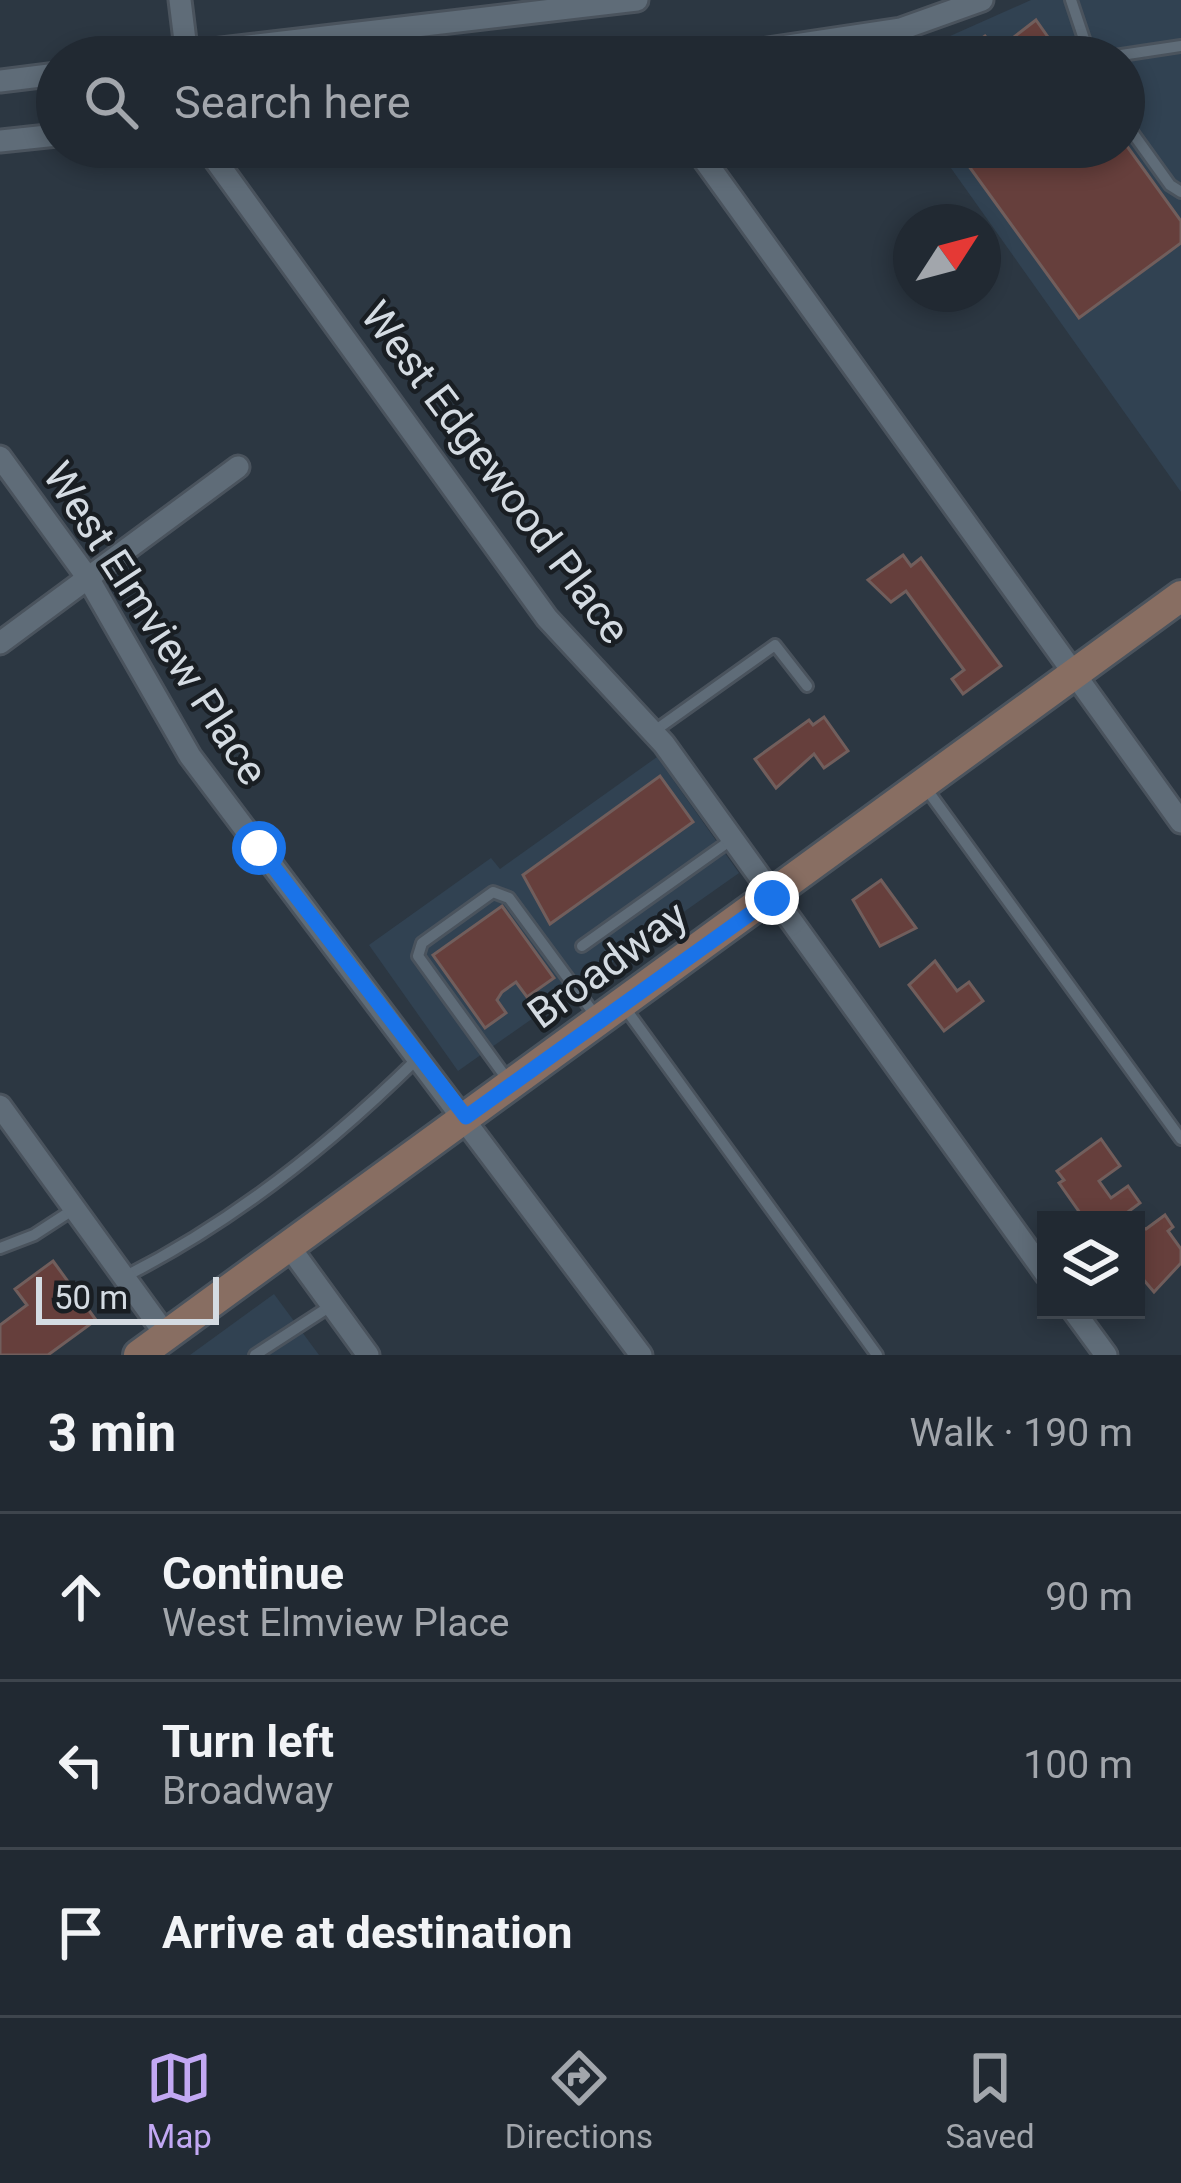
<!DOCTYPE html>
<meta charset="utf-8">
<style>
:root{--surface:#212932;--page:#2d353e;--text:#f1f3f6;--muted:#a2a6ac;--line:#3e454d;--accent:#c2a8f3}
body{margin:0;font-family:Roboto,sans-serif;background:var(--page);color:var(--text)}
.controls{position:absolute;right:36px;bottom:36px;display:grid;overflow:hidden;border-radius:0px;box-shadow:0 6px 18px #0003}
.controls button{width:108px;height:108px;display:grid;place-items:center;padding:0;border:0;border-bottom:3px solid var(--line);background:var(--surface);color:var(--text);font:60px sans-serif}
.compass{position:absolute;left:893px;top:204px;width:108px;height:108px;border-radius:50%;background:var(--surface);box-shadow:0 6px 18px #0003;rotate:54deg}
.scale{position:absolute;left:36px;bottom:30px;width:183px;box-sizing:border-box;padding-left:12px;border:6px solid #d4dbe2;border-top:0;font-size:33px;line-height:42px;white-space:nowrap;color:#d4dbe2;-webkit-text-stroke:9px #191e23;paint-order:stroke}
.stop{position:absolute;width:36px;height:36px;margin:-27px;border:9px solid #1a73e8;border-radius:50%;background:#fff}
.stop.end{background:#1a73e8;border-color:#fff;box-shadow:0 3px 12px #0008}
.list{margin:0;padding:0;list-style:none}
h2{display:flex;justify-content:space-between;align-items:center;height:156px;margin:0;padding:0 48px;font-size:51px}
h2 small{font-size:39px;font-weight:400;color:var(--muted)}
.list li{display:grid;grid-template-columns:78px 1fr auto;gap:36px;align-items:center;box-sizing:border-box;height:168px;padding:0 48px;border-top:3px solid var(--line)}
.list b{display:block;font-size:45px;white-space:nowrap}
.list p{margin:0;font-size:39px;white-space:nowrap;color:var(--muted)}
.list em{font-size:39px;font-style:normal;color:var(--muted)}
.icon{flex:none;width:66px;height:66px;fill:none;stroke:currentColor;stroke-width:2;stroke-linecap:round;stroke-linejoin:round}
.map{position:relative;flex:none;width:1181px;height:1355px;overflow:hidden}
.search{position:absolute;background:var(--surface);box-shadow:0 6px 18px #0003;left:36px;right:36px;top:36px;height:132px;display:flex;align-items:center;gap:30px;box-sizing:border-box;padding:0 42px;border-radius:66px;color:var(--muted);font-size:45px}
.sheet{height:660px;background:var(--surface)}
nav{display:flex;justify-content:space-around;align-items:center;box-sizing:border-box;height:168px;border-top:3px solid var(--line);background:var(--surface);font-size:33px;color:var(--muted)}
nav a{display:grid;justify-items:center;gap:6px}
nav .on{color:var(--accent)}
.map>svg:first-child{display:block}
.built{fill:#314252}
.building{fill:#663f3c;stroke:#715e5c;stroke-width:3}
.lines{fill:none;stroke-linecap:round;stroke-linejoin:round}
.service-casing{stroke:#4a535d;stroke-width:16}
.minor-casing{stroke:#4a535d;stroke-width:27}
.secondary-casing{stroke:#4a535d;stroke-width:36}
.service{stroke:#5f6c78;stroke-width:10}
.minor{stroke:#5f6c78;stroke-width:21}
.secondary{stroke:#886e62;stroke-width:30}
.route{stroke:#1a73e8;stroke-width:15}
.labels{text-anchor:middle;stroke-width:9;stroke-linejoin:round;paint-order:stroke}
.street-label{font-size:42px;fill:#d4dbe2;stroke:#191e23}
</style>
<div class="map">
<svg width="1181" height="1355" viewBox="0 0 1181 1355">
<rect width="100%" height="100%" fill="#2c3742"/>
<!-- built -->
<path class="built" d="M1031,0H1181V492L936,147H1124V57H903Z
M657,757L739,873L458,1071L369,945L491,858L500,869Z
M274,1294L319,1355H190Z"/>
<!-- building -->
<path class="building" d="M1036,20L1062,57H955L985,36L997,50Z
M1124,142L1181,221V243L1079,318L955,147H1124Z
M903,555L911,566L921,558L1001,666L963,694L952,679L964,670L906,591L891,602L868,580Z
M824,717L848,751L824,768L814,754L776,788L755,759L809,720L813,725Z
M660,776L693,822L550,924L523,875Z
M881,880L916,928L880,946L853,900Z
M502,906L554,978L527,997L516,982L502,992L497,1000L506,1013L485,1028L433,955Z
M935,961L957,991L969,982L983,1001L944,1031L909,985Z
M1101,1139L1120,1166L1099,1181L1111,1198L1128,1186L1140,1203L1117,1220H1085L1059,1183L1064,1180L1057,1171Z
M1165,1215L1173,1227L1168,1231L1181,1249V1263L1154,1292L1136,1271V1225L1146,1229Z
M53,1261L96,1320L48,1355H0V1325L27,1305L15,1289Z"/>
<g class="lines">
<!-- service casing -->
<g class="service-casing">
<path id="service" d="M1071,0L1090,57
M1108,57L1181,46
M1124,121L1170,185L1181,192
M653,732L775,645L807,686
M925,787L1181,1139
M582,946L731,840
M625,1008L877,1355
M510,1083L418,956L422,943L493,892L509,898L598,1019
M0,1248L34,1235L74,1209
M126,1276C235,1221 330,1145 417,1059
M255,1355L332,1305"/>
</g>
<!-- minor casing -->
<g class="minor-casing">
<path id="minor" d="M180,0L186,49
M154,57L637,0
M715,57L901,29L982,0
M0,81L57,74
M0,141L57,135
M206,147L547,618L664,744L1046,1274
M695,147L1181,822
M0,457L88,578L190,756L641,1355
M0,643L238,467
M0,1106L166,1335
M288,1245L368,1355
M1073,1310L1106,1355"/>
</g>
<!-- secondary casing -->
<g class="secondary-casing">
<path id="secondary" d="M139,1355L1181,596"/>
</g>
<!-- service -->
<use href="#service" class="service"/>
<!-- minor -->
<use href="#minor" class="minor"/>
<!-- secondary -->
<use href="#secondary" class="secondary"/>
</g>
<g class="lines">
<!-- route -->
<path class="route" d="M259,848L466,1117L772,898"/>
</g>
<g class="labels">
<!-- street labels -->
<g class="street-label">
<text transform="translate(496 472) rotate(53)" y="15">West Edgewood Place</text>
<text transform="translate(156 623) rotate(57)" y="15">West Elmview Place</text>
<text transform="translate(607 964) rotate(-36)" y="15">Broadway</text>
</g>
</g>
</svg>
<div class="controls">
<button><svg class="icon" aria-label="layers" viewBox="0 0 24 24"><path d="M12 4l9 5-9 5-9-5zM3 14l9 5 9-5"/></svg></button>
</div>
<svg class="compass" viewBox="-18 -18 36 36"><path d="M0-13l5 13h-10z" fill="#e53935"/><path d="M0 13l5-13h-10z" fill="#a2a6ac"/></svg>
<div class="scale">50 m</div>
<div class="stop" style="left:259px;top:848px"></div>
<div class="stop end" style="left:772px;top:898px"></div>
<div class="search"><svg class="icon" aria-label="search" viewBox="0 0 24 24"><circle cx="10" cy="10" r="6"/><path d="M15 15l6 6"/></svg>Search here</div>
</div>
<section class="sheet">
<h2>3 min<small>Walk · 190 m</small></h2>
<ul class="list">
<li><svg class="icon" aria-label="ahead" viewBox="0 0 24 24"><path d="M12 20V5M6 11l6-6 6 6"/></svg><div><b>Continue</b><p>West Elmview Place</p></div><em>90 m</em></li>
<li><svg class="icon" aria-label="left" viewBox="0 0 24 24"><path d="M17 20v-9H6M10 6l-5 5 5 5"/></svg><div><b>Turn left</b><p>Broadway</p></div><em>100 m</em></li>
<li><svg class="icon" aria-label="arrive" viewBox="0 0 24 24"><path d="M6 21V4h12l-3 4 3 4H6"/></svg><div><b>Arrive at destination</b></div></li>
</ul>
</section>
<nav>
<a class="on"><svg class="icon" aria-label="map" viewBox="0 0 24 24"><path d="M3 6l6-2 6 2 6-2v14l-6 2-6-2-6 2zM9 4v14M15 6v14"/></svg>Map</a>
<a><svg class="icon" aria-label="directions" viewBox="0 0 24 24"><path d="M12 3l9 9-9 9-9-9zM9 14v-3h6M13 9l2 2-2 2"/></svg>Directions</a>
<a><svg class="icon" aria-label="saved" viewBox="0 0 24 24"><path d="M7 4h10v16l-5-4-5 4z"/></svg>Saved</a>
</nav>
